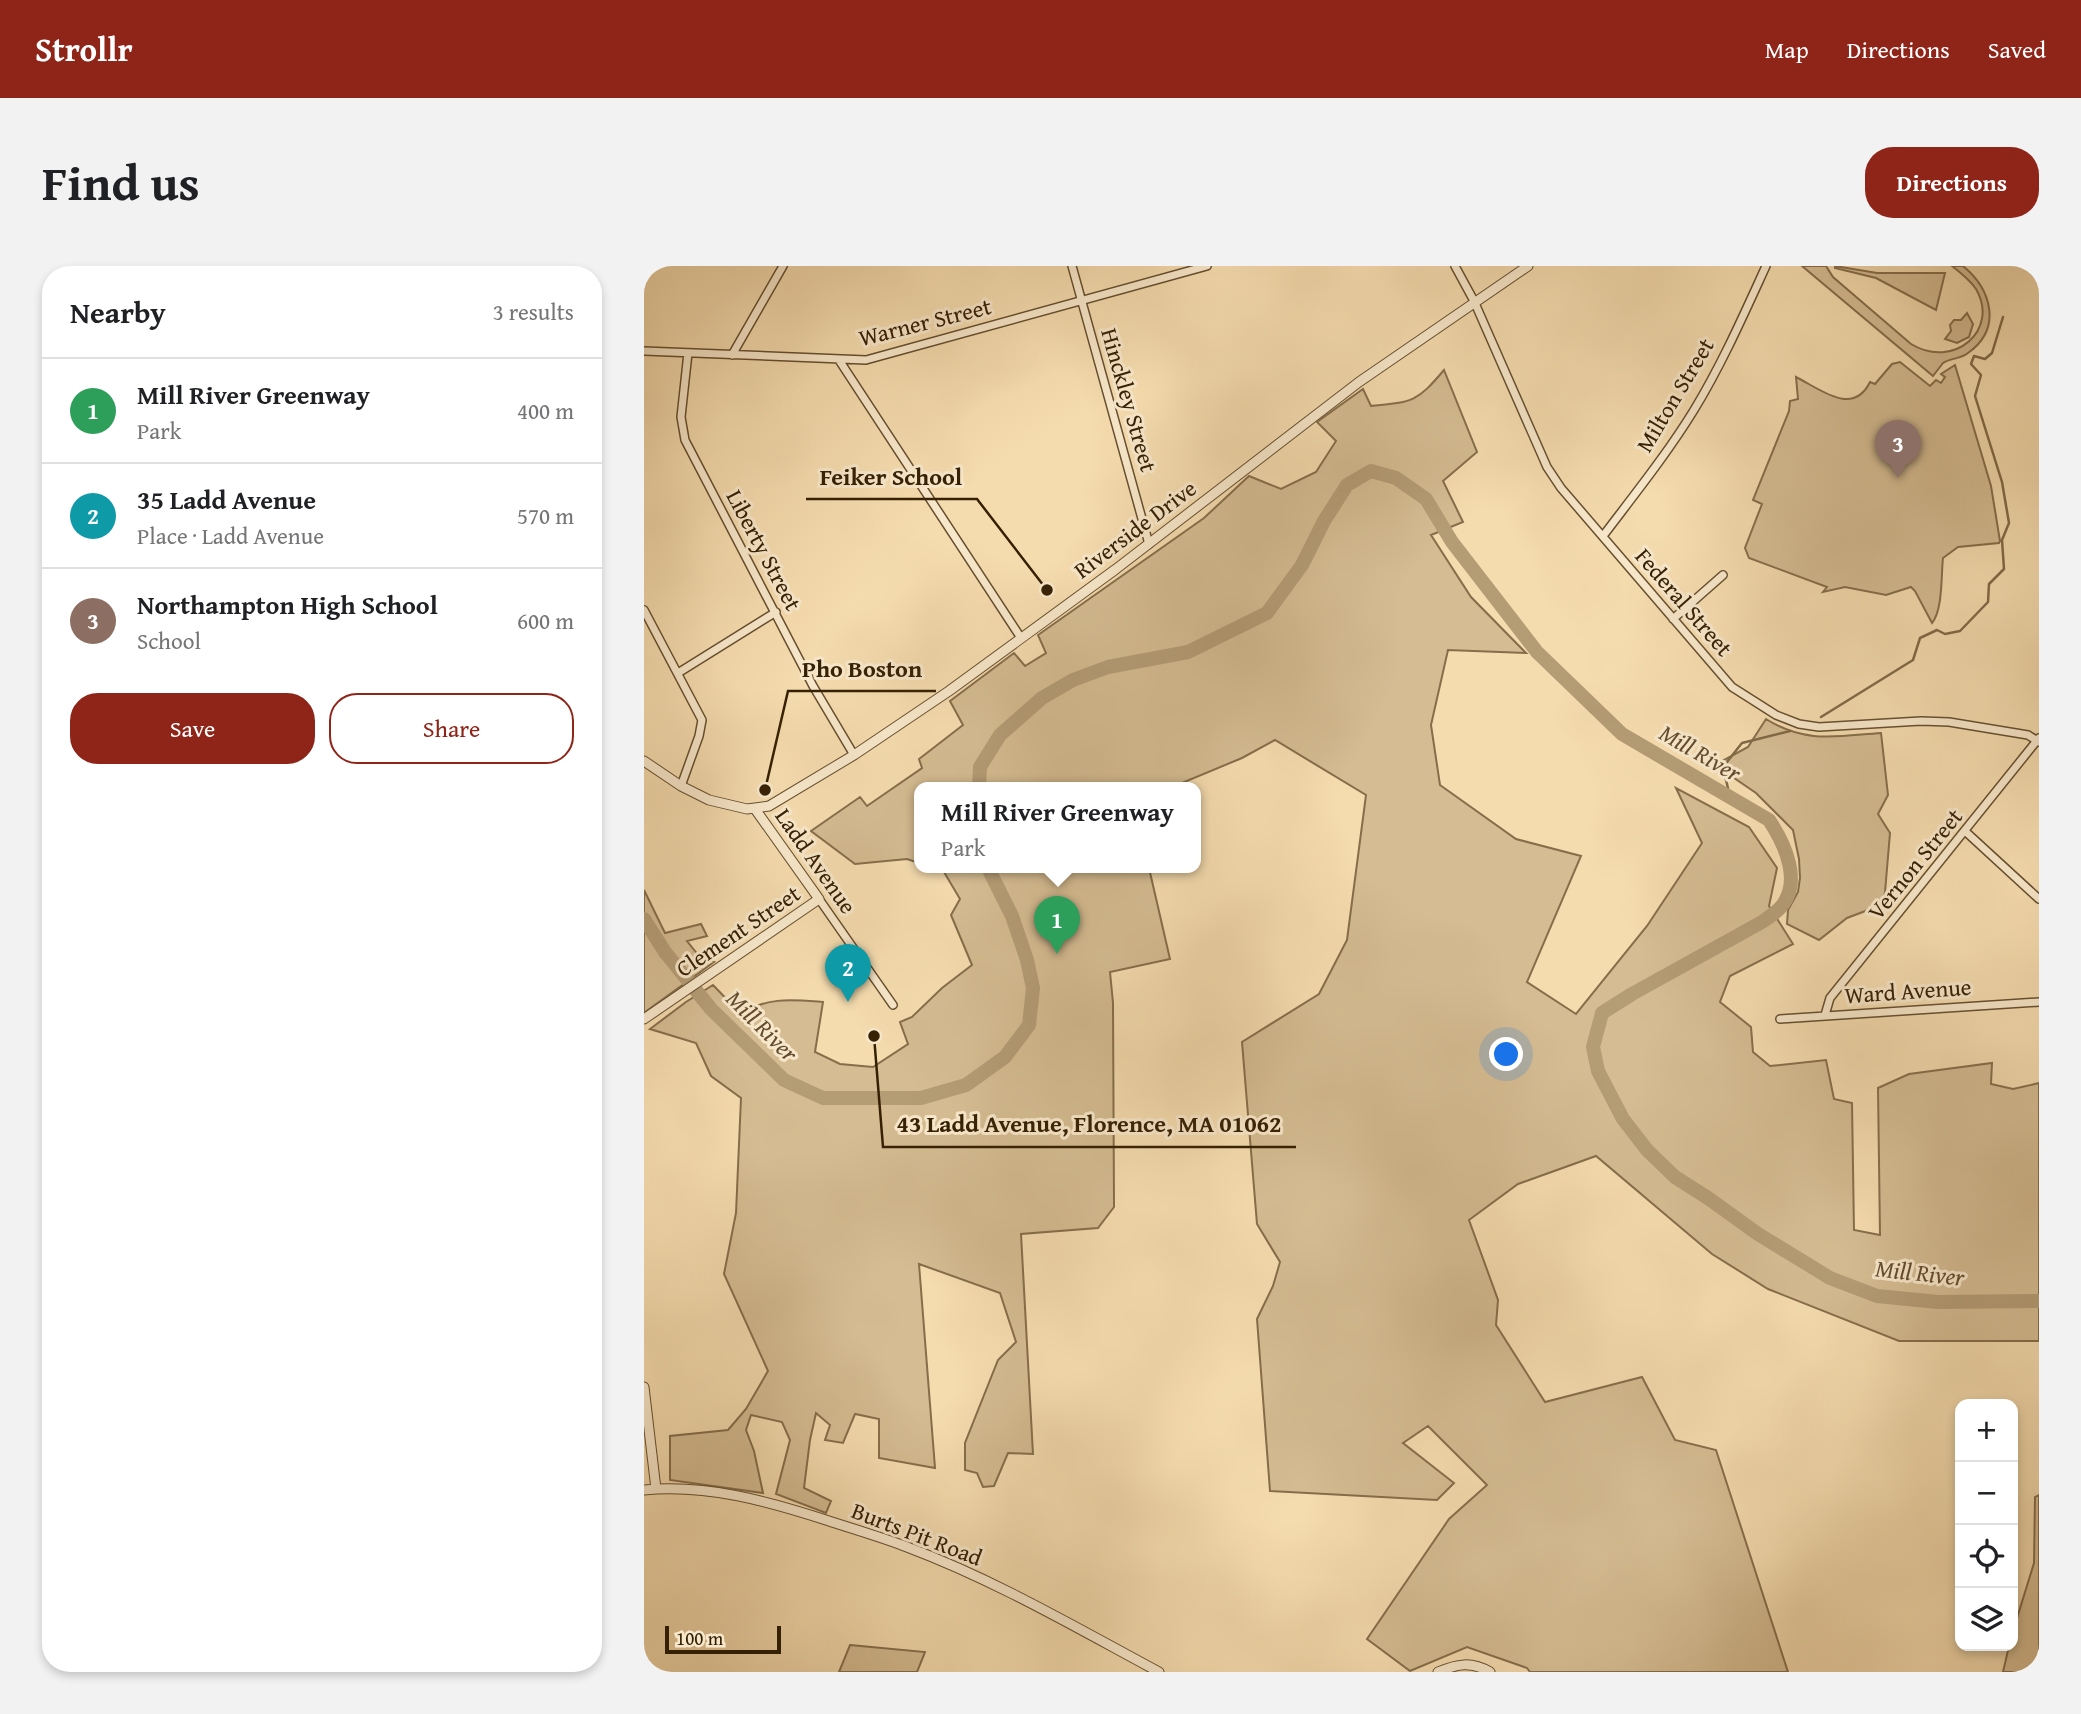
<!DOCTYPE html>
<meta charset="utf-8">
<style>
:root{--surface:#fff;--page:#f2f2f2;--text:#202124;--muted:#757577;--line:#e0e0e0;--accent:#8f2418}
body{margin:0;font-family:"Gentium Book Plus",serif;background:var(--page);color:var(--text)}
.controls{position:absolute;right:21px;bottom:21px;display:grid;overflow:hidden;border-radius:14px;box-shadow:0 4px 10px #0003}
.controls button{width:63px;height:63px;display:grid;place-items:center;padding:0;border:0;border-bottom:2px solid var(--line);background:var(--surface);color:var(--text);font:35px sans-serif}
.scale{position:absolute;left:21px;bottom:18px;width:116px;box-sizing:border-box;padding-left:7px;border:4px solid #362004;border-top:0;font-size:19px;line-height:24px;white-space:nowrap;color:#362004;-webkit-text-stroke:5px #f8e8cb;paint-order:stroke}
.you{position:absolute;left:863px;top:789px;width:24px;height:24px;margin:-18px;border:5px solid #fff;border-radius:50%;background:#1a73e8;box-shadow:0 0 0 10px #1a73e833}
.badge{display:grid;place-items:center;width:46px;height:46px;border-radius:50%;background:var(--accent);color:#fff;font-size:23px;font-weight:700}
.pin{position:absolute;translate:-50% -58px;filter:drop-shadow(0 2px 4px #0008)}
.pin::after{content:'';position:absolute;top:37px;width:24px;height:21px;background:inherit;clip-path:polygon(0 0,100% 0,50% 100%)}
.popup{position:absolute;left:270px;top:516px;width:287px;height:91px;box-sizing:border-box;display:grid;place-content:center;border-radius:14px;background:var(--surface);filter:drop-shadow(0 2px 5px #0005);font-size:23px;white-space:nowrap;color:var(--muted)}
.popup b{font-size:26px;color:var(--text)}
.popup::after{content:'';position:absolute;left:50%;top:100%;margin-left:-14px;border:14px solid transparent;border-top-color:var(--surface)}
.list{margin:0;padding:0;list-style:none}
h2{display:flex;justify-content:space-between;align-items:center;height:91px;margin:0;padding:0 28px;font-size:30px}
h2 small{font-size:23px;font-weight:400;color:var(--muted)}
.list li{display:grid;grid-template-columns:46px 1fr auto;gap:21px;align-items:center;box-sizing:border-box;height:105px;padding:0 28px;border-top:2px solid var(--line)}
.list b{display:block;font-size:26px;white-space:nowrap}
.list p{margin:0;font-size:23px;white-space:nowrap;color:var(--muted)}
.list em{font-size:23px;font-style:normal;color:var(--muted)}
.actions{display:flex;gap:14px;padding:21px 28px}
.actions a{flex:1;padding:16px 0;border:2px solid var(--accent);border-radius:28px;text-align:center;font-size:24px;color:var(--accent)}
.actions .main{background:var(--accent);color:#fff}
.icon{flex:none;width:38px;height:38px;fill:none;stroke:currentColor;stroke-width:2;stroke-linecap:round;stroke-linejoin:round}
.map{position:relative;flex:none;width:1395px;height:1406px;overflow:hidden;border-radius:28px}
header{display:flex;align-items:center;gap:42px;box-sizing:border-box;height:98px;padding:0 35px;background:var(--accent);color:#fff}
header strong{font-size:33px}
nav{display:flex;gap:38px;margin-inline-start:auto;font-size:24px}
.intro{display:flex;align-items:center;justify-content:space-between;box-sizing:border-box;height:168px;padding:0 42px}
h1{margin:0;font-size:49px}
.button{padding:18px 32px;border-radius:28px;background:var(--accent);color:#fff;font-size:24px;font-weight:700}
main{display:flex;gap:42px;padding:0 42px}
aside{flex:1;background:var(--surface);border-radius:28px;box-shadow:0 4px 10px #0003}
.map>svg:first-child{display:block}
.green{fill:#d5bc92;stroke:#866e4b;stroke-width:2}
.lines{fill:none;stroke-linecap:round;stroke-linejoin:round}
.stream{stroke:#826a48;stroke-width:2.5}
.river{stroke:#b49c75;stroke-width:14}
.minor-casing{stroke:#664f2f;stroke-width:10}
.tertiary-casing{stroke:#664f2f;stroke-width:11}
.minor{stroke:#f8e8cb;stroke-width:7}
.tertiary{stroke:#f8e8cb;stroke-width:9}
.labels{text-anchor:middle;stroke-width:6;stroke-linejoin:round;paint-order:stroke}
.street-label{font-size:23px;fill:#362004;stroke:#f8e8cb}
.water-label{font-size:24px;font-style:italic;fill:#624b2c;stroke:#f8e8cb}
.leader{fill:none;stroke:#362004;stroke-width:2.5}
.callout-dot{fill:#362004;stroke:#f8e8cb;stroke-width:2.5}
.callout-label{font-size:24px;text-anchor:middle;font-weight:bold;fill:#362004;stroke:#f8e8cb;stroke-width:6;stroke-linejoin:round;paint-order:stroke}
</style>
<header>
<strong>Strollr</strong>
<nav><a>Map</a><a>Directions</a><a>Saved</a></nav>
</header>
<div class="intro"><h1>Find us</h1><a class="button">Directions</a></div>
<main>
<aside>
<h2>Nearby<small>3 results</small></h2>
<ul class="list">
<li><span class="badge" style="background:#2e9e5b">1</span><div><b>Mill River Greenway</b><p>Park</p></div><em>400 m</em></li>
<li><span class="badge" style="background:#0f9aa8">2</span><div><b>35 Ladd Avenue</b><p>Place · Ladd Avenue</p></div><em>570 m</em></li>
<li><span class="badge" style="background:#8d6e63">3</span><div><b>Northampton High School</b><p>School</p></div><em>600 m</em></li>
</ul>
<div class="actions"><a class="main">Save</a><a>Share</a></div>
</aside>
<div class="map">
<svg width="1395" height="1406" viewBox="0 0 1395 1406">
<rect width="100%" height="100%" fill="#f5dcaf"/>
<filter id="stains"><feTurbulence type="fractalNoise" baseFrequency=".00286" numOctaves="4"/><feColorMatrix values="0 0 0 0 .2 0 0 0 0 .09 0 0 0 0 .02 0 0 0 .5 -.17"/></filter>
<radialGradient id="worn" r=".72"><stop offset=".6" stop-color="#630" stop-opacity="0"/><stop offset="1" stop-color="#630" stop-opacity=".3"/></radialGradient>
<!-- green -->
<path class="green" d="M1158,0H1182L1189,11L1267,78C1310,104 1356,64 1332,23C1326,14 1317,7 1308,0H1319C1347,23 1359,62 1324,87C1317,93 1306,92 1299,97C1296,101 1292,106 1289,110Z
M1191,0L1233,7H1301L1292,44L1232,12L1191,2Z
M1323,47L1329,58L1325,71L1313,77L1301,73L1307,65L1306,59L1310,54H1317Z
M1256,96L1286,120L1292,114L1297,117L1301,111L1297,108L1311,99L1347,220L1356,275L1355,277L1314,281L1299,292C1297,309 1299,344 1288,357L1271,325L1267,321L1242,329L1201,321L1179,326L1183,321L1105,292L1101,282L1118,238L1109,234L1145,145L1146,135L1154,133L1152,111C1176,123 1209,151 1226,116L1231,118L1248,98Z
M800,104L833,186L799,215L819,256L787,269L827,331L882,387L804,384L787,459L796,519L872,573L937,590L883,716L932,748L1003,660L1058,577L1032,522L1105,561L1133,602L1125,640L1149,678L1086,710L1076,736L1107,761L1109,786L1126,800L1182,794L1190,833L1208,837L1210,964L1236,969L1234,822L1265,808L1348,797L1347,818L1369,823L1395,817V1075H1255L1124,1023L1068,988L952,890L874,918L825,954L854,1034L852,1059L901,1136L998,1111L1031,1174L1072,1184L1144,1406H886L883,1402L823,1381L766,1405L723,1373L805,1253L843,1219L784,1160L759,1177L810,1217L793,1234L626,1225L613,1053L629,1020L636,996L613,958L598,776L675,728L703,674L722,529L631,474L598,492L526,522H275V597L263,593L211,598L167,565L216,531L223,540L278,502L275,493L319,459L306,435L370,387L381,400L402,387L394,369L560,252L605,210L637,223L672,206L692,175L673,156L719,123L727,140C769,136 773,136 800,104Z
M1122,453C1162,478 1193,470 1237,467L1244,529L1234,548L1246,567L1240,638L1203,652L1175,674L1143,658L1144,644L1154,626L1156,612L1155,593L1149,564L1112,527L1071,499L1104,481Z
M289,602H505L526,693L466,706L469,737L470,941L454,962L377,968L389,1188L364,1187L350,1220L339,1221L333,1207L321,1204V1177L354,1094L372,1076L356,1027L275,998L291,1202L235,1192V1153L211,1148L199,1177L181,1174L186,1159L172,1147L166,1174L160,1222L187,1235L182,1247L132,1228L146,1174L138,1156L107,1149L102,1164L110,1185L119,1227L26,1214V1170L84,1164L102,1143L124,1105L80,1008L92,947L97,832L67,810L52,777L6,763L42,736L69,719L98,749C119,730 152,734 179,736L171,786L196,798L229,801L264,778L256,756L268,751L298,722L328,699L307,649L316,633L300,606Z
M0,624L21,667L57,658L63,670L43,675L55,690L70,696L0,747Z
M1395,1229V1406H1359L1365,1380H1369V1365L1390,1297L1391,1231Z
M206,1379L281,1386L273,1406H195Z"/>
<g class="lines">
<!-- stream -->
<path class="stream" d="M1177,451L1269,394L1276,372L1293,364L1301,368L1316,365L1344,336L1345,318L1360,303L1358,274L1365,257L1358,216L1331,130L1337,109L1327,98L1330,90L1341,93L1348,87L1359,51
M1086,531L1079,501L1098,477L1146,465"/>
<!-- river -->
<path class="river" d="M335,522L336,501L356,469L398,432L429,414L464,401L544,386L623,347L658,299L680,255L703,219L727,205L752,212L782,233L808,276L893,386L978,468L1125,554C1141,578 1159,617 1136,642C1131,647 1124,652 1118,656L988,728L958,747L949,781L954,805L979,853L1003,884L1031,911L1064,932L1114,968L1186,1012L1233,1030L1294,1036L1395,1035
M0,653L21,686L67,743L140,814L179,832H277L322,819L361,791L385,759L389,722L383,694L368,650L344,602"/>
<!-- minor casing -->
<g class="minor-casing">
<path id="minor" d="M428,0L505,278
M811,0L830,35L903,201L917,222L1088,421L1132,449L1155,458L1175,461L1277,455L1305,456L1384,469L1395,476
M0,85L222,94L563,0
M44,87L37,151L41,174L169,420L210,489
M88,89L139,0
M195,94L377,372
M959,270C990,229 1023,188 1050,144C1078,98 1100,48 1122,0
M0,344L58,454L55,470L37,520
M1029,353L1079,309
M34,407L132,346
M1322,566L1395,633
M175,633L249,739
M1181,749L1186,732L1395,472
M1136,753L1395,736"/>
</g>
<!-- tertiary casing -->
<g class="tertiary-casing">
<path id="tertiary" d="M0,495L37,520L65,534L103,543L125,540L210,489L305,425L472,303L715,116L884,0
M0,753L175,633L111,543
M0,1121L12,1223
M0,1224C63,1218 123,1235 182,1254C209,1263 237,1271 263,1281C351,1314 433,1362 515,1406
M794,1406C813,1398 827,1395 846,1406"/>
</g>
<!-- minor -->
<use href="#minor" class="minor"/>
<!-- tertiary -->
<use href="#tertiary" class="tertiary"/>
</g>
<g class="labels">
<!-- street labels -->
<g class="street-label">
<text transform="translate(281 56) rotate(-14)" y="8">Warner Street</text>
<text transform="translate(1031 129) rotate(-59)" y="8">Milton Street</text>
<text transform="translate(485 134) rotate(74)" y="8">Hinckley Street</text>
<text transform="translate(491 263) rotate(-37)" y="8">Riverside Drive</text>
<text transform="translate(120 284) rotate(62)" y="8">Liberty Street</text>
<text transform="translate(1040 336) rotate(49)" y="8">Federal Street</text>
<text transform="translate(172 595) rotate(55)" y="8">Ladd Avenue</text>
<text transform="translate(1271 598) rotate(-51)" y="8">Vernon Street</text>
<text transform="translate(94 665) rotate(-34)" y="8">Clement Street</text>
<text transform="translate(1264 725) rotate(-4)" y="8">Ward Avenue</text>
<text transform="translate(273 1268) rotate(21)" y="8">Burts Pit Road</text>
</g>
<!-- water labels -->
<g class="water-label">
<text transform="translate(1056 487) rotate(30)" y="8">Mill River</text>
<text transform="translate(118 760) rotate(45)" y="8">Mill River</text>
<text transform="translate(1276 1007) rotate(6)" y="8">Mill River</text>
</g>
</g>
<!-- callouts -->
<path class="leader" d="M403 324L333 233H162M121 524L144 425H292M230 770L239 881H652"/>
<g class="callout-dot">
<circle cx="403" cy="324" r="7"/>
<circle cx="121" cy="524" r="7"/>
<circle cx="230" cy="770" r="7"/>
</g>
<g class="callout-label">
<text x="247" y="219">Feiker School</text>
<text x="218" y="411">Pho Boston</text>
<text x="445" y="866">43 Ladd Avenue, Florence, MA 01062</text>
</g>
<rect width="100%" height="100%" filter="url(#stains)"/>
<rect width="100%" height="100%" fill="url(#worn)"/>
</svg>
<div class="controls">
<button>+</button>
<button>−</button>
<button><svg class="icon" aria-label="locate" viewBox="0 0 24 24"><circle cx="12" cy="12" r="6"/><path d="M12 2v4M12 18v4M2 12h4M18 12h4"/></svg></button>
<button><svg class="icon" aria-label="layers" viewBox="0 0 24 24"><path d="M12 4l9 5-9 5-9-5zM3 14l9 5 9-5"/></svg></button>
</div>
<div class="scale">100 m</div>
<div class="you"></div>
<div class="pin badge" style="left:413px;top:688px;background:#2e9e5b">1</div>
<div class="popup"><b>Mill River Greenway</b>Park</div>
<div class="pin badge" style="left:204px;top:736px;background:#0f9aa8">2</div>
<div class="pin badge" style="left:1254px;top:212px;background:#8d6e63">3</div>
</div>
</main>
